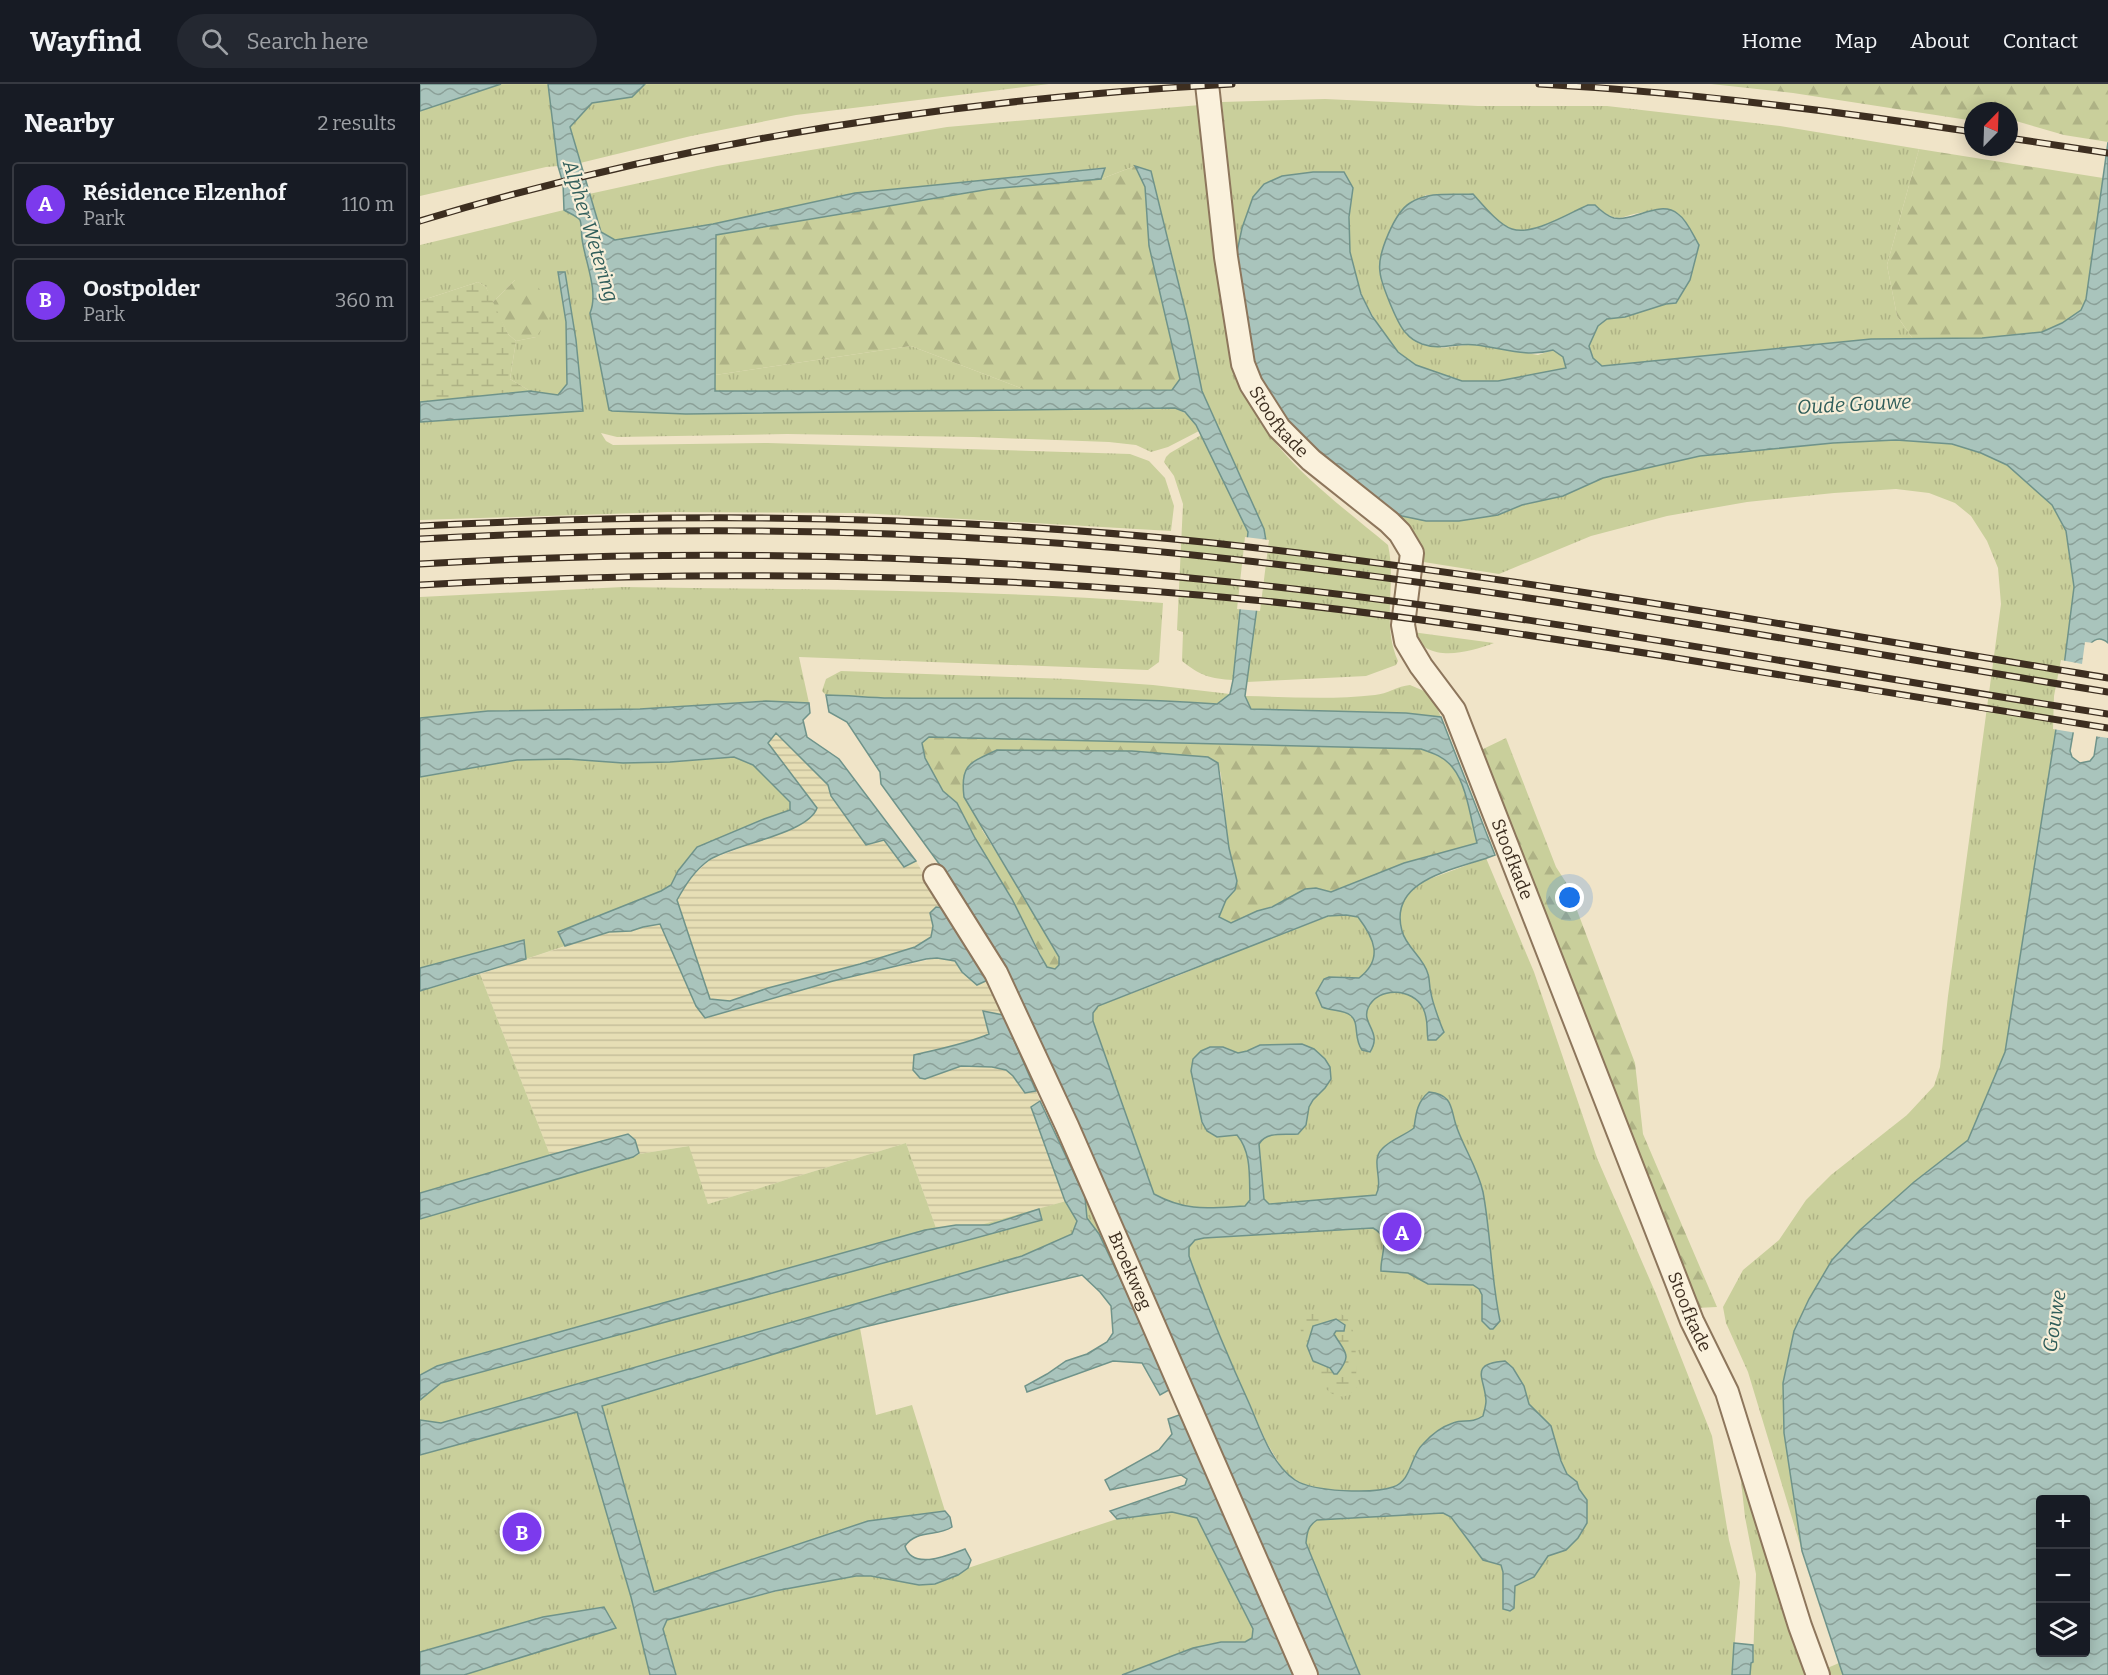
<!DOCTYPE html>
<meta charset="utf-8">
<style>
:root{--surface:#171b24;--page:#242831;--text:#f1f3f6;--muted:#9ea1a6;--line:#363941;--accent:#7c3aed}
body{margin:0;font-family:Bitter,serif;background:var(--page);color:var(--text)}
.controls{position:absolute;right:18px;bottom:18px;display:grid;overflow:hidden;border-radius:6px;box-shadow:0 3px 15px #0003}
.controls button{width:54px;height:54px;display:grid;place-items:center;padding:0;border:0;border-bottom:2px solid var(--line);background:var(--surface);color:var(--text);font:30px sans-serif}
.compass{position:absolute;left:1544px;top:18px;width:54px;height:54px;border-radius:50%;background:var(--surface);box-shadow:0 3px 15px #0003;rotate:23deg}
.you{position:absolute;left:1150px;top:814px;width:21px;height:21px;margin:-15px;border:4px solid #fff;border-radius:50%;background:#1a73e8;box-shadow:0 0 0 9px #1a73e833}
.badge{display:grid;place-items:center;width:39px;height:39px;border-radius:50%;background:var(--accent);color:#fff;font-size:20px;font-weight:700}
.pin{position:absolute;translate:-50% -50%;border:3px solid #fff;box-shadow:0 2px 6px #0006}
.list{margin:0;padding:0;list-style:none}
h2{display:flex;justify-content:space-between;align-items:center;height:78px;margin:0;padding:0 24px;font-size:26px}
h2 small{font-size:20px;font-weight:400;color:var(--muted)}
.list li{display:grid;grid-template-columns:39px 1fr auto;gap:18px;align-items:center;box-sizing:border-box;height:84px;margin:0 12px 12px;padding:0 12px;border:2px solid var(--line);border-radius:6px}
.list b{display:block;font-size:22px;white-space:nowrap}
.list p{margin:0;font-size:20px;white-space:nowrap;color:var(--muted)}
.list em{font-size:20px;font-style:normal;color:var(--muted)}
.icon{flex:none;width:33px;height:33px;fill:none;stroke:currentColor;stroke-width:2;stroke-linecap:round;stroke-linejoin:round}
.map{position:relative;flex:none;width:1688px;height:1591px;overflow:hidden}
header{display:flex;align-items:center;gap:36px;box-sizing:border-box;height:84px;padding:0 30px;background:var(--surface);border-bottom:2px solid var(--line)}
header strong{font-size:28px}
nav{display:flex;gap:33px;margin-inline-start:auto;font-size:21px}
.search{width:420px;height:54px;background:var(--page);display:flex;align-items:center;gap:15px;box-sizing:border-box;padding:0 21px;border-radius:33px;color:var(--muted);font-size:22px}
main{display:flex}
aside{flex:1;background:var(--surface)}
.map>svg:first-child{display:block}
.farmland{fill:url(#farmland-rules)}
.grass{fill:url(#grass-tufts)}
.forest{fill:url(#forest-firs)}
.wetland{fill:url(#wetland-marsh)}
.water{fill:url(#water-waves);stroke:#6f938a;stroke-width:1.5;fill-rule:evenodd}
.pier{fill:#f0e4c8}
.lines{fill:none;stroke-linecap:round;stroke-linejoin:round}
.street-casing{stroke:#8d765c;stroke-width:26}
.street{stroke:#faf1dc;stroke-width:22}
.rail-casing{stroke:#3d2e20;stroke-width:7}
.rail{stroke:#f7eed8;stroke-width:4.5;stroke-dasharray:14;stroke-linecap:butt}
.labels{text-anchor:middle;stroke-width:4.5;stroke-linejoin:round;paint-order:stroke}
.street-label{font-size:18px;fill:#3d2e20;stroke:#f7eed8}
.water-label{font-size:20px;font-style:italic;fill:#2f5d5a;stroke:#f7eed8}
</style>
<header>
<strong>Wayfind</strong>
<div class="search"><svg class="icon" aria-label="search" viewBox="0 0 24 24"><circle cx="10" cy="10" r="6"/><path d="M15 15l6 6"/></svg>Search here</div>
<nav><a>Home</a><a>Map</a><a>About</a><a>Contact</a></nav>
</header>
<main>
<aside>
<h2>Nearby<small>2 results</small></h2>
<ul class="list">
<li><span class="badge">A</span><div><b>Résidence Elzenhof</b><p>Park</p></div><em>110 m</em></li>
<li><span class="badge">B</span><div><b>Oostpolder</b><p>Park</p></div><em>360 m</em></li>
</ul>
</aside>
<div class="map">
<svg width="1688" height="1591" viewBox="0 0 1688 1591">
<defs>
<pattern id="farmland-rules" width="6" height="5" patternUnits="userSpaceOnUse" patternTransform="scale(1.5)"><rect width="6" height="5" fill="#e6deb5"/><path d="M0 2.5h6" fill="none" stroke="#c6bf9b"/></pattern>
<pattern id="grass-tufts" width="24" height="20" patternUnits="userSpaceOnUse" patternTransform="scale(1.5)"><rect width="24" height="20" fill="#c9cf9b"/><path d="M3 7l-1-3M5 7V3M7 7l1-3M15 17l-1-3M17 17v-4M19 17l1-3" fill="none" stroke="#aeb285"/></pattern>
<pattern id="forest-firs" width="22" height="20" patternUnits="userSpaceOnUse" patternTransform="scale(1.5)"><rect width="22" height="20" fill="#c9cf9b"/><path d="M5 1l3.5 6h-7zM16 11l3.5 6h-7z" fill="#aeb285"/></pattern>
<pattern id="wetland-marsh" width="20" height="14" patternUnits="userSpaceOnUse" patternTransform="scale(1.5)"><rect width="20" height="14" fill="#c9cf9b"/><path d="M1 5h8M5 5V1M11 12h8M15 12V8" fill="none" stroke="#aeb285"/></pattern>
<pattern id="water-waves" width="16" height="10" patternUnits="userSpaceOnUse" patternTransform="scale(1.5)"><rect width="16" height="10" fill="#a9c4bc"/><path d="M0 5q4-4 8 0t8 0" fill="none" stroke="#8ba098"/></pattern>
</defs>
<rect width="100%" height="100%" fill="#f0e4c8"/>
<!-- farmland -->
<path class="farmland" d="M356,649L408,701L411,712L464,756L484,783L496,777L524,824L513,842L511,853L495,863L440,880L348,904L310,917H297L290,915L256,816L270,794L291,775L372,745L397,724L348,659Z
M240,840L286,934L413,897L517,874L535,877L542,888L568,896L583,931L563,928L569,950L555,956L529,962L505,995L541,982L572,983L586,986L593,992L605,1009L616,1007L620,1017L611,1023L645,1117L569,1141H536L516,1144L486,1059L288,1120L268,1062L219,1070L215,1056L208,1050L130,1071L60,890L189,848L211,847L223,843Z"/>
<!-- grass -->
<path class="grass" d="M81,0H128L138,82L126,83L0,112V27Z
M225,0H629L376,31L271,52L160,79L150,43L172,19L212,13Z
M905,15L1058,22H1187L1360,42L1499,65L1467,181L1477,232L1493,255H1451L1182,282L1173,274L1169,262L1178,242L1187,235L1205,233L1246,220L1255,219L1270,196L1279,161L1261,132C1250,130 1238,127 1228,128C1201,129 1201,144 1175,121H1168C1148,130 1113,152 1092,145C1079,141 1062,120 1053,110L1005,111L1021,264L1055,260L1118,271L1133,266L1143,273L1146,284C1113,291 1076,301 1042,297C1021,294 995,283 979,269C974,264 970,257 966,251C948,227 933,198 930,168C927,147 930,125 933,104L893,88L862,92L844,100L822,144L817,168L802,18Z
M780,21L816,291C828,316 840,341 858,362C889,399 931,430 968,461C977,500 961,539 978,577L976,581L946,592L827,598L846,457L844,445L782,307L768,237L715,82L681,95L684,84L435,109L293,140L195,156L181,148L169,110L297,82L527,43Z
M144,126C149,129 157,132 160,136C162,141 161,149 162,155C165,177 179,208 170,229L189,326L266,330L755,324C767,329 773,335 779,347L748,363L731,368L716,361L689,358L553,353L367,350L197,353L181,349L186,357L193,361L348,359L710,370L729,377L745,394L754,422L751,447L439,429L248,428L0,436V338L163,326L156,256L145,188H138L146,238L147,300L138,311L110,307L90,295L96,257L116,253L95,196L72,219L66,203L58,198L0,217V161Z
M491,262L606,306L294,307L295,291Z
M781,351L828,448L813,596C791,595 779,591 762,577L763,548L757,546L763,420L754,392L744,378L746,373L750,369Z
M1476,356L1532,360L1561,369L1587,381L1632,421L1646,447L1654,503L1636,645L1585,968L1548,1056L1494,1098L1440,1146L1412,1176L1389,1215L1374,1247L1363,1300L1364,1349L1382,1467L1328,1288L1306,1239L1303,1223L1323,1186L1359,1156L1386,1116L1411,1091L1487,1031L1514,1002L1520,983L1528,912L1581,520L1578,484L1567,457L1551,432L1535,419L1509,409L1476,405L1414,409L1327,418L1247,432L1171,452L1079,490L991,476L952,418L1078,431L1102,421L1143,412L1183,394L1280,372L1413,359Z
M203,503C383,506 563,505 743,519L739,578L728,586L379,573L389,619L345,617L220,625L68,627L0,634V513Z
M992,548L1074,559C1047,569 1007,580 992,548Z
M421,587L648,595L733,601L810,610L797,620C688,612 579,615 470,614C449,614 428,611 406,611L402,607L406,595Z
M990,601L1011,610L1021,633L986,629L831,625L825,612C868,613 912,616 955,611C967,610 978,602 990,601Z
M314,673L333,681L370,718V726L344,735L258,787L251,801L241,807L138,848L145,862L106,875L104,856L0,884V693L97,676L148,675L203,679L250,678Z
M1066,774L1114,888L1177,1074L1236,1210L1292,1352L1309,1456L1320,1498L1312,1591H940L886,1459L862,1384L847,1359L811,1279L774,1186L734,1110L724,1087L673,937V929L678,922L702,913L760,891L832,861Z
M60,890L130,1071L0,1109V907Z
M486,1059L516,1144L17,1282L0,1291V1135L213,1073L219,1070L269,1062L288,1120Z
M696,1103L720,1156L160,1305L247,1591H0V1301L25,1291Z
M440,1244L456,1331L492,1321L525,1427L448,1437L234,1509L182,1322Z
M1320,1388L1341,1453L1391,1591L1419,1579L1423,1591H1330L1331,1579L1333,1577L1336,1490L1325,1433Z
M752,1428L777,1434L833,1545L832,1554L825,1558H801L773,1564L702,1591H256L243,1545L247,1536C291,1524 335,1512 380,1502C402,1497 425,1491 448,1492C493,1493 503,1514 548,1484L697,1435Z"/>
<!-- forest -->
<path class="forest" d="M1291,0H1688V58L1644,51L1589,35V27H1553V36H1548L1373,9Z
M1499,65L1683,94L1666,215L1661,226L1642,239L1622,248L1562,254L1493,255L1477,232L1467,181Z
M715,82L725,103L729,162L760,295L752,306H606L491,262L295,291L296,151L570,105L681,95Z
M95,196H112L127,214L132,230L116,253L96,257L88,250L72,219Z
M509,653L1001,665C1013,669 1025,673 1033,684C1047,702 1051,737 1058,759L984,779L911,808L896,804L811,839L799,833L806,816L815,806L817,797L809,764L801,691L798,679L788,673L773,672L562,746L599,804L639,874V881L635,885L627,883L592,815L555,754L537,719L523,707L505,674L502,659Z
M1086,654L1136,783L1147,800L1215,979L1223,1050L1297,1223L1276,1224L1059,667Z"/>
<!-- wetland -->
<path class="wetland" d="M58,198L66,203L88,250L96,257L90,295L110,307L0,318V217Z
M908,1227C913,1228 921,1229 926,1233C939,1246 935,1285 937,1303C918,1328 895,1298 893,1277L910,1284L914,1290H917C932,1269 925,1269 914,1250L920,1246L901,1240L893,1242L887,1262C880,1247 876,1241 889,1228Z"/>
<!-- water -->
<path class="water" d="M0,0H81L0,27Z
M128,0H225L212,13L172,19L150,43L181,148L195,156L293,140L435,109L685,84L681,95L570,105L296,151L295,307L752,306L760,295L729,162L725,103L715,82L731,87L768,238L782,307L844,445L846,457L825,612L831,625L986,629L1021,633L1075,771C1041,785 967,793 982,847C986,863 1004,874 1008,890C1010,896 1009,903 1011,909C1012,917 1021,942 1024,948L1016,956H1008C1006,943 1009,937 1003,924C993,904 958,902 948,924C941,940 963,948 950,968L942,966C933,954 940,938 930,931C924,926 911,927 902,923L896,909L904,895L909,893L939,894C964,875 954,854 938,833L926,831L908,832L678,922L673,929V937L734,1110C767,1128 789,1124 825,1122L830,1116C829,1093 832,1069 817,1051L797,1053L787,1047L782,1038L771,987L773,975L781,967L790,963H803L818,969L827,967L840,961L882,960L894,965L905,975L910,983L911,995L905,1004L893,1016L889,1023L886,1041L878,1050C864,1051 847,1047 839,1060L844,1115L849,1120L956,1111C964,1096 950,1077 962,1065C971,1055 984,1052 994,1044C996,1029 997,1018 1009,1008C1035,1011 1030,1026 1037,1044C1045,1066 1058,1085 1063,1108C1071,1151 1071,1194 1080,1237L1073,1245H1070L1062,1237V1211L1059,1205L1053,1201L1008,1200L988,1189L961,1187C960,1171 972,1154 953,1144L784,1154L775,1156L769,1163V1172C787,1222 807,1271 829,1319C840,1344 851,1380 875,1396C893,1408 953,1410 973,1403C992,1397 990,1372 1003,1360C1011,1351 1021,1343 1033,1339C1044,1335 1051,1340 1063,1332C1064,1327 1066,1322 1066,1317C1065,1294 1048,1280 1085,1277L1093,1284L1104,1302L1109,1320L1131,1342L1141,1377L1147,1390L1157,1398L1159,1405L1167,1416V1439L1158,1454L1146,1466L1128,1472L1114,1493L1095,1502L1094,1524L1090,1527L1083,1525V1488L1081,1481L1063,1476L1031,1433L1023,1429L897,1436C888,1442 887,1448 886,1459L940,1591H896L569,861L536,803L461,700L460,688L427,638L409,628L406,611C428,611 449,614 470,614C579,615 688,612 797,620L810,610L813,596L828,448L776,341L765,328L755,324L266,330L192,327L189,326L170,229C179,208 165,177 162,155C161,149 162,141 160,136C157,132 149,129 144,126L143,99L138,82ZM509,653L1001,665C1013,669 1025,673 1033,684C1047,701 1051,737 1057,759L984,779L911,808L896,804L885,805L852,823L837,827L811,839L799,833L806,816L815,806L817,797L809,764L798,679L788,673L712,667L577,666C549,679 540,681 544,713L639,873V881L635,885L627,883L620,871L592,815L555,754L537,719L523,707L505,674L502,659Z
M1688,58V559C1680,552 1673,555 1668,563L1650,667L1652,673L1660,679L1670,677L1674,672L1688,580V1591H1423L1382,1467L1364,1349L1363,1299L1374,1247L1389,1215L1412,1176L1440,1146L1494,1098L1548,1056L1585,968L1636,645L1654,503L1646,447L1632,421L1587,381L1561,369L1532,360L1476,356L1413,359L1280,372L1183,394L1143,412L1102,421L1078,431L1039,437H1006L982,432L952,418L875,350L839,294L830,262L817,168L822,144L833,113L844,100L862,92L893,88H924L933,104L929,133L930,168L941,210L952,232L978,268L996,281L1042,297H1078L1146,284L1143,273L1133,266C1106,274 1083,264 1056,261C1037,258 1021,267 1002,260C997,258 990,254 987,250C978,243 961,199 960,188C957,170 975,128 990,119C1009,107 1032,111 1053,110C1062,120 1079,141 1092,145C1113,152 1149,129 1168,121H1175C1180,126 1187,132 1194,134C1214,138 1240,115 1258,130C1267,136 1273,151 1279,161L1270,196L1256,219L1246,220L1205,233L1187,235L1178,242L1169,262L1173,274L1182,282L1451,255L1562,254L1622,248L1642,239L1661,226L1666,215ZM1620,1416H1666V1568H1620Z
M138,188H145L156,256L163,327L0,338V318L110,307L138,311L147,300L146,238Z
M346,617L389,619L390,629L383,636L387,653L419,675L496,777L484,783L464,756L446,761L411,712L408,701L356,649L348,659L397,724C388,750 314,760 289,776C274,787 266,800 257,816L290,915L310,917L348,904L440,880L495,863L511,853L513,842L510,829L516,823L524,824L568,896L557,901L542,888L535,877L517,874L506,875L413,897L285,934L276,922L240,840L223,843L211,847L189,848L145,862L138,848L241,807L251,801L258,787L277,763L344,735L370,726V718L333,681L314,673L250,678L203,679L148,675L97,676L0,693V634L68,627L220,625Z
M104,856L106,875L0,907V884Z
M563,927L583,931L616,1007L605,1009L593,992L586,986L572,983L541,982L505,995L500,994L493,986L494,971C519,965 546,960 569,950Z
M620,1017L665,1113L667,1134L679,1150L742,1283L749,1306L740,1311L722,1279L693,1277L607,1308L605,1302L627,1290L646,1277L667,1270L687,1258L693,1249L691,1222L680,1208L662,1191L440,1244L182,1322L234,1508L448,1437L525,1427L530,1433L532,1443C517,1453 497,1445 485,1462C492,1487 529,1471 545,1465L551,1476L548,1484L538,1491L515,1500L499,1501L451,1492H436L355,1507L247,1536L243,1545L256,1591H230L211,1513L157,1328L0,1371V1336L21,1339L602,1172L652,1150L657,1137L645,1117L611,1023Z
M208,1050L215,1056L219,1069L213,1073L0,1135V1109L130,1071Z
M619,1125L622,1136L21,1299L0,1316V1291L17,1282L505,1146L536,1141H569Z
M916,1235L925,1241L924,1247H916L914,1250C925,1269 933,1270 917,1290H914L910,1284L893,1277L887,1262L893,1242Z
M759,1331L766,1335L875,1591H702L773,1564L801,1558H825L832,1554L833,1545L777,1434L752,1428L697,1435L690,1427L765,1401L767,1395L761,1391L690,1406L685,1396L739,1366L752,1350L748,1335Z
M184,1523L196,1544L44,1591H0V1568L123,1533Z
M1314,1559L1333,1561V1578L1331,1579L1330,1591H1312Z"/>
<!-- pier -->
<path class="pier" d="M825,453L849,456L840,527L817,525Z
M1665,558L1674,559L1671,564L1657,649L1633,645L1634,612L1641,576L1662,580Z
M1688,577V654L1674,652L1685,580Z"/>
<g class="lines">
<!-- street casing -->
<g class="street-casing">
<g id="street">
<path id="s1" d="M787,0L806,173L823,280L831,300L859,344L891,376L969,438L980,449L992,469L983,541L986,557L1001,582L1034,626L1272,1237L1307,1308L1380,1542L1398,1591"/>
<path id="s2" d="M515,792L576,889L647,1042L886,1591"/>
</g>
</g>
<!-- street -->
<use href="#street" class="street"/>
<!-- rail casing -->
<g class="rail-casing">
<path id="rail" d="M1119,0C1265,8 1409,26 1553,48
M1589,54L1688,69
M0,137C263,57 537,15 812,0
M0,442C264,428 530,431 793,459C1093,492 1390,545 1688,594
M0,455C269,440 542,445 810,475C1104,507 1396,561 1688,608
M0,480C270,464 541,470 810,498C1105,528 1396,585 1688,630
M0,501C282,485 563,489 844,517C980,531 1115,552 1250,573C1396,597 1542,621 1688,644"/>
</g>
<!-- rail -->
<use href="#rail" class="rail"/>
</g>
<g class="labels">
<!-- street labels -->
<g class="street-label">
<text dy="6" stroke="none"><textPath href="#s1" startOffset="351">Stoofkade</textPath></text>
<text dy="6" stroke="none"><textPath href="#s1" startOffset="873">Stoofkade</textPath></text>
<text dy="6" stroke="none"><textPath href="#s2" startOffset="441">Broekweg</textPath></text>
<text dy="6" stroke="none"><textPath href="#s1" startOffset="1359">Stoofkade</textPath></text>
</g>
<!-- water labels -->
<g class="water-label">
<text transform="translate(171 147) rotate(73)" y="7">Alpher Wetering</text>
<text transform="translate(1434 320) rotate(-3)" y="7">Oude Gouwe</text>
<text transform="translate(1634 1237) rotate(-81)" y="7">Gouwe</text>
</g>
</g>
</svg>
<div class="controls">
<button>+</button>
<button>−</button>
<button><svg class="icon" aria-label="layers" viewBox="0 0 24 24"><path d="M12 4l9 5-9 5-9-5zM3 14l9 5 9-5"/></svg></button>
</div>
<svg class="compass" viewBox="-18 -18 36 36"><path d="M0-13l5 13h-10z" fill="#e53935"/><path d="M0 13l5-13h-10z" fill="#9ea1a6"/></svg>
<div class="you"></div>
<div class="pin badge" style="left:982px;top:1148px">A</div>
<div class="pin badge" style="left:102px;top:1448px">B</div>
</div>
</main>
